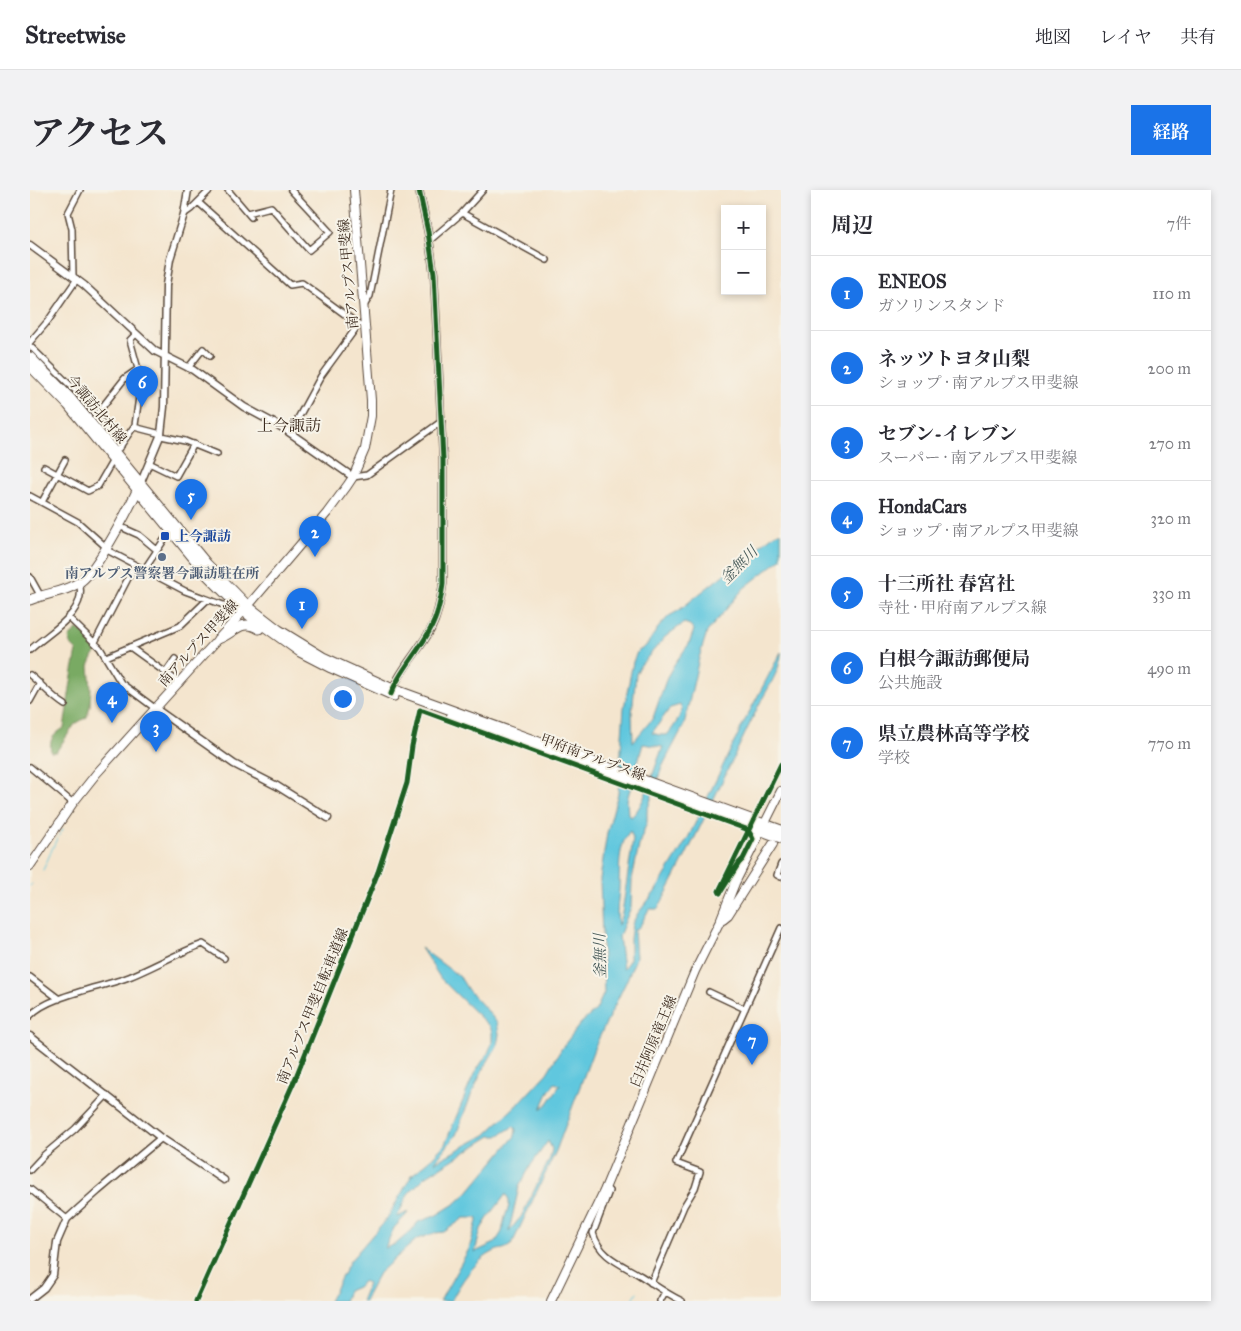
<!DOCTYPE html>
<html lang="ja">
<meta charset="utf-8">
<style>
:root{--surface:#fff;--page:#f2f2f3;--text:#2b2b33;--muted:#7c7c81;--line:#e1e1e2;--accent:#1a73e8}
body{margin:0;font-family:"IM FELL Great Primer","Noto Serif JP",serif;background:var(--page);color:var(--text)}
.controls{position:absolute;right:15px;top:15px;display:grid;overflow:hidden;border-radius:0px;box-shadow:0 2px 8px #0003}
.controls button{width:45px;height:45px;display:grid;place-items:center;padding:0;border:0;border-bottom:1px solid var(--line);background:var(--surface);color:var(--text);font:25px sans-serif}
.you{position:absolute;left:312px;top:508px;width:18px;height:18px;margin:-12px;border:4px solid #fff;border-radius:50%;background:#1a73e8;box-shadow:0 0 0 8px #1a73e833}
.badge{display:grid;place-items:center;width:32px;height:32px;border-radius:50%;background:var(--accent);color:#fff;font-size:16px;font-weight:700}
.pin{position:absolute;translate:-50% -41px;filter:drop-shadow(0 1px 2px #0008)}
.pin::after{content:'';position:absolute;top:26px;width:18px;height:15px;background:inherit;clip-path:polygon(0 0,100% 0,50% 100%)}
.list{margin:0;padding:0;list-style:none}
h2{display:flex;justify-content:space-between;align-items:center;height:65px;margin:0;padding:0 20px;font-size:21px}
h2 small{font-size:16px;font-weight:400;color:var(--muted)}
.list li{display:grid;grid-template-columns:32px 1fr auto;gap:15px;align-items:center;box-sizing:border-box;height:75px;padding:0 20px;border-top:1px solid var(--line)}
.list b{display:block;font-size:19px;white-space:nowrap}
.list p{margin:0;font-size:16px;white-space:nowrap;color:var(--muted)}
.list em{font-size:16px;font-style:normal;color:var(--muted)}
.map{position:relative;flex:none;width:751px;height:1111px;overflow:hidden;border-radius:0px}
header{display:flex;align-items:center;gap:30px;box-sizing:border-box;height:70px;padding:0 25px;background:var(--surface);border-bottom:1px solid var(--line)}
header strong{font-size:24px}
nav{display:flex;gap:28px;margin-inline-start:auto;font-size:18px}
.intro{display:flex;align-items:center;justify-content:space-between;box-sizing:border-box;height:120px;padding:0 30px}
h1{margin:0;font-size:35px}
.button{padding:12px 22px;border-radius:0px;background:var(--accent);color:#fff;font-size:18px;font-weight:700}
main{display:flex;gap:30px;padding:0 30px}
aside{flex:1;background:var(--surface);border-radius:0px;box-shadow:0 2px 8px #0003}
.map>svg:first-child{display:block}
.forest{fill:#79aa63;stroke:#5a6a40}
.water{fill:#61c7de;stroke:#4e787e;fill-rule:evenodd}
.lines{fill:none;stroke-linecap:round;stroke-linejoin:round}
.stream{stroke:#61c7de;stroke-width:1}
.minor-casing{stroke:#574638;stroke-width:8}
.tertiary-casing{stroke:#574638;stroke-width:9}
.secondary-casing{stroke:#574638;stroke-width:10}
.primary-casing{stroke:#574638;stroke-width:11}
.minor{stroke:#fff;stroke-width:5}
.tertiary{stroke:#fff;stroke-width:6}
.secondary{stroke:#fff;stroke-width:8}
.primary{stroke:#fff;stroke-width:9}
.cycleway-casing{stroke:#f7f3e8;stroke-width:8}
.cycleway{stroke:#1b5e20;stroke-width:5}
.transit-dot{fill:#1a4fb4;stroke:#f7f3e8;stroke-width:2}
.service-dot{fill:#5c6f8a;stroke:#f7f3e8;stroke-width:2}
.labels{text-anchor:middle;stroke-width:4;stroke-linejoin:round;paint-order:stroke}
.street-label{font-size:14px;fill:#3b2a1e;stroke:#f7f3e8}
.transit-label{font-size:14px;font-weight:bold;fill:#164399;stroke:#f7f3e8;text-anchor:start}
.service-label{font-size:14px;font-weight:bold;fill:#4e5e75;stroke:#f7f3e8}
.water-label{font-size:15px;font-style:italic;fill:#465958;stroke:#f7f3e8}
.quarter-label{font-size:16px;fill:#3b2a1e;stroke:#f7f3e8}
</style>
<header>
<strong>Streetwise</strong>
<nav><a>地図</a><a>レイヤ</a><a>共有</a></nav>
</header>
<div class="intro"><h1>アクセス</h1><a class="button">経路</a></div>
<main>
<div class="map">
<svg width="751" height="1111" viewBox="0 0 751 1111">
<rect width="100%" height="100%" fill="#f7f3e8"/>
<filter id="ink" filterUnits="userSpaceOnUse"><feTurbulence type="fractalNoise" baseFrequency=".02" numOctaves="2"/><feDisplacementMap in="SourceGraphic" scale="10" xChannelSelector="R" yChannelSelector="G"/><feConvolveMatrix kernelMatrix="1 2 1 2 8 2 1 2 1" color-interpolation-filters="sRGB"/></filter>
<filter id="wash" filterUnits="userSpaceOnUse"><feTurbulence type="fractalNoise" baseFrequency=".0096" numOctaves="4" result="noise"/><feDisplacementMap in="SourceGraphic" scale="20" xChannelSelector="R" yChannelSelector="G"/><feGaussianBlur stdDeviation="1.12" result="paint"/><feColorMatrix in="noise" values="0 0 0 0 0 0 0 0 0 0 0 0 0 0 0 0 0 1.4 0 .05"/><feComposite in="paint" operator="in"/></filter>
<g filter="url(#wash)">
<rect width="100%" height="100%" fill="#f4e5ce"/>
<!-- forest -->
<path class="forest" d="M48,439L61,450L66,457L65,463L59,476L61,498L60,516L57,527L45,534L26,562H21C19,549 23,545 34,538C38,512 41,487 47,461L41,455L39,447Z"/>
<!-- water -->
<path class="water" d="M751,342V369L714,398L677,442L669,468L654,535L632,577L617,621V632L610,651L602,689L601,717L589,746L593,779L600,769V749L602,734L608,723L625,702L658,648L713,534L751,462C751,482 734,503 726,521C694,587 663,654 628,719H619L610,736L604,740L606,768L596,792L565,856L526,961L482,1054C473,1061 472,1058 465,1061C444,1071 431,1092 421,1111H410L439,1059L448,1028H434L414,1042L405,1043L387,1049L349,1083L334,1111H331L338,1094L334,1091L327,1097L318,1101L314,1111H299L320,1071L358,1027L382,985L399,971L415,954L444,884L458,863L462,853V842L460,837L411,789L391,758L430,787L438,800L457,820L467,833L469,844L467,856L452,881L440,908L426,945L405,972L455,945L492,910L517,883L532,858L550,834L566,820L574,803L570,689L577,643L588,603L594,518L603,472L607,462L616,456L628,438L639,426L648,421L742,346ZM654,433L660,435L664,440L659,454L645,473L637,487L623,528L603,552L602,523L606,484L610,476L635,447ZM650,515L652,519C649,529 644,537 637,545H629L622,543L640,518ZM613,554L633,557C625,574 615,617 601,627L598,625L597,610ZM600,641L603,648L601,663L592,723L588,735C586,723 588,711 589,699C590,680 587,656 600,641ZM525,893L530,895L519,912L511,919L519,901ZM484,936L486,940L485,946L438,1002L426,1013L405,1026L388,1032L382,1040L366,1054L355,1058L364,1038L379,1022L367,1027L378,1004L395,987L461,946H468ZM518,951L522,959L520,968L491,1027L479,1041L489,997L501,975ZM476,1004L479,1010V1016L475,1027L472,1042L465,1053L445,1062L451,1039L458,1028Z"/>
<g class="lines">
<!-- stream -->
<path class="stream" d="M13,680C20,666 24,651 33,639
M0,696L2,694
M602,1111L607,1102"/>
</g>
</g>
<g filter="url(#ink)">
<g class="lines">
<!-- minor casing -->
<g class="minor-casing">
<path id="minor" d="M198,0L221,27
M168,12L260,95L272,93L328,134
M218,23L241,17L279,60L300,42L261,0
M432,23L517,70
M154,24L161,19L180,0
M399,51L432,23L453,0
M43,86L42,39L38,23L50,0
M334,116L340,106L361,0
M0,152L18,131L47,89
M0,156L47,202L91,256
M158,178L173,159L180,166
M66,225L95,188L108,179
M104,237L131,244
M260,243L291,186L329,134
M131,246L155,251L187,264
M89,258L105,235L110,200L108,179L100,150L106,144
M119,273L146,286L164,254
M14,277L58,301L68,296L83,270
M323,287L337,285L412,231
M0,306L48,332L76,357
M12,312L35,270
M89,336L109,345L127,360
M75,359L155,401L210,421
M114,380L134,350
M0,387L10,405
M38,427L70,458L91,493L126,519
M65,452L105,375
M100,457L150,493
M0,460C17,443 59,423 49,392
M76,467L150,436L177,410
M136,482L145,469
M0,485C12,495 22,507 35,515
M0,511L10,493
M0,577L43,613
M751,674L747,685L751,687
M0,787L29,809
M679,802L715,819
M0,826C16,806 74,797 99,787C124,777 147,763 173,754L194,768
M0,980L14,965L45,939L77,905
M575,997L579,1001L563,1043C570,1068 592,1074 611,1086C625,1095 637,1104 652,1111
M0,999L37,1029
M621,1093L654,1016L665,998L670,982L646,973L751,738
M630,1111L635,1102"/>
</g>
<!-- tertiary casing -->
<g class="tertiary-casing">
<path id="tertiary" d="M0,55L54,95L125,161L163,180L214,217L253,238L323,287
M111,292L131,244L134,217L136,95L140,69L154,24L158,0
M362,501C371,478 389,461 401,439C408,425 411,409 413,394V270L404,84L398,42L389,0
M126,519L204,574L247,596L298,628
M0,846L131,948L194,990
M0,1109L14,1098L23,1085L27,1052L37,1029L68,1001L131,948"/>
</g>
<!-- secondary casing -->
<g class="secondary-casing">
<path id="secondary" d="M0,676L43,613L66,584L218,416L297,323L317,296L323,287L335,259L341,226V210L324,0
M693,729L698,725L743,654
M521,1111L574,1001L665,781L690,731L705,693L751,601"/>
</g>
<!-- primary casing -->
<g class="primary-casing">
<path id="primary" d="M0,167L42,210L177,374L218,416L249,440L293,467L363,499L751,640
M0,176L38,215L178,386L213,421L270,462L301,478L364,506
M0,410C16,403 37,402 51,391C68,379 101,315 110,294
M188,449C205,443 210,428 229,439
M421,527L751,648"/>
</g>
<!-- minor -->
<use href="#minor" class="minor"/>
<!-- tertiary -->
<use href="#tertiary" class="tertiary"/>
<!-- secondary -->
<use href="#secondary" class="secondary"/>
<!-- primary -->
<use href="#primary" class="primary"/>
<!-- cycleway casing -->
<g class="cycleway-casing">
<path id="cycleway" d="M361,504C370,480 389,462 401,438C408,425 411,409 413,394V270L404,84L398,42L389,0
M393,521L716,639C720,642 721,645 723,649L713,669L709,673L690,703L689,701L751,574
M166,1111L266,887L348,682L377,593L382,556L390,520"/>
</g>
<!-- cycleway -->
<use href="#cycleway" class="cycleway"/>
</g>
</g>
<!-- markers -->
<rect class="transit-dot" x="130" y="341" width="10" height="10" rx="2.5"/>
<circle class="service-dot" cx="132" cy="367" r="5"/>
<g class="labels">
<!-- street labels -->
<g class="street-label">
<text transform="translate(318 84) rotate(-95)" y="5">南アルプス甲斐線</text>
<text transform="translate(67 219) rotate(50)" y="5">今諏訪北村線</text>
<text transform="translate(168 453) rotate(-48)" y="5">南アルプス甲斐線</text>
<text transform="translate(563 567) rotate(20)" y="5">甲府南アルプス線</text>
<text transform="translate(282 816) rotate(-68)" y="5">南アルプス甲斐自転車道線</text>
<text transform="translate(623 851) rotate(-67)" y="5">臼井阿原竜王線</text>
</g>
<!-- transit labels -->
<g class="transit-label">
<text x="145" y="351">上今諏訪</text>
</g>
<!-- service labels -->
<g class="service-label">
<text x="132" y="388">南アルプス警察署今諏訪駐在所</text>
</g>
<!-- water labels -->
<g class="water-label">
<text transform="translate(709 375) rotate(-45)" y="5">釜無川</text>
<text transform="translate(570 766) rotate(-91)" y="5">釜無川</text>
</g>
<!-- quarter labels -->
<g class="quarter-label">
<text x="259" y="241">上今諏訪</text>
</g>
</g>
</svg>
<div class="controls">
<button>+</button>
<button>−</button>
</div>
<div class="you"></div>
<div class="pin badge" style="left:272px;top:439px">1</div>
<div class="pin badge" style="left:285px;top:367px">2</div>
<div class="pin badge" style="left:126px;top:562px">3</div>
<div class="pin badge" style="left:82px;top:533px">4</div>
<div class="pin badge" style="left:161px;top:330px">5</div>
<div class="pin badge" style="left:112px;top:217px">6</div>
<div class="pin badge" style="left:722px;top:875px">7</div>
</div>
<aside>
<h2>周辺<small>7件</small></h2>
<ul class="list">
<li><span class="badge">1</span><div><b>ENEOS</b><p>ガソリンスタンド</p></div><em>110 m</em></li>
<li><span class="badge">2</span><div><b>ネッツトヨタ山梨</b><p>ショップ · 南アルプス甲斐線</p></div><em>200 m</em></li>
<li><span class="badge">3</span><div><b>セブン-イレブン</b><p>スーパー · 南アルプス甲斐線</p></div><em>270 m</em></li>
<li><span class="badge">4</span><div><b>HondaCars</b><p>ショップ · 南アルプス甲斐線</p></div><em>320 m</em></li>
<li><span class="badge">5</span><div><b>十三所社 春宮社</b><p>寺社 · 甲府南アルプス線</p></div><em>330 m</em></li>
<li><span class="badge">6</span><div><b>白根今諏訪郵便局</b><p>公共施設</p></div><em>490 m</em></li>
<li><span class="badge">7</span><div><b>県立農林高等学校</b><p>学校</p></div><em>770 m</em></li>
</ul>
</aside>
</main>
